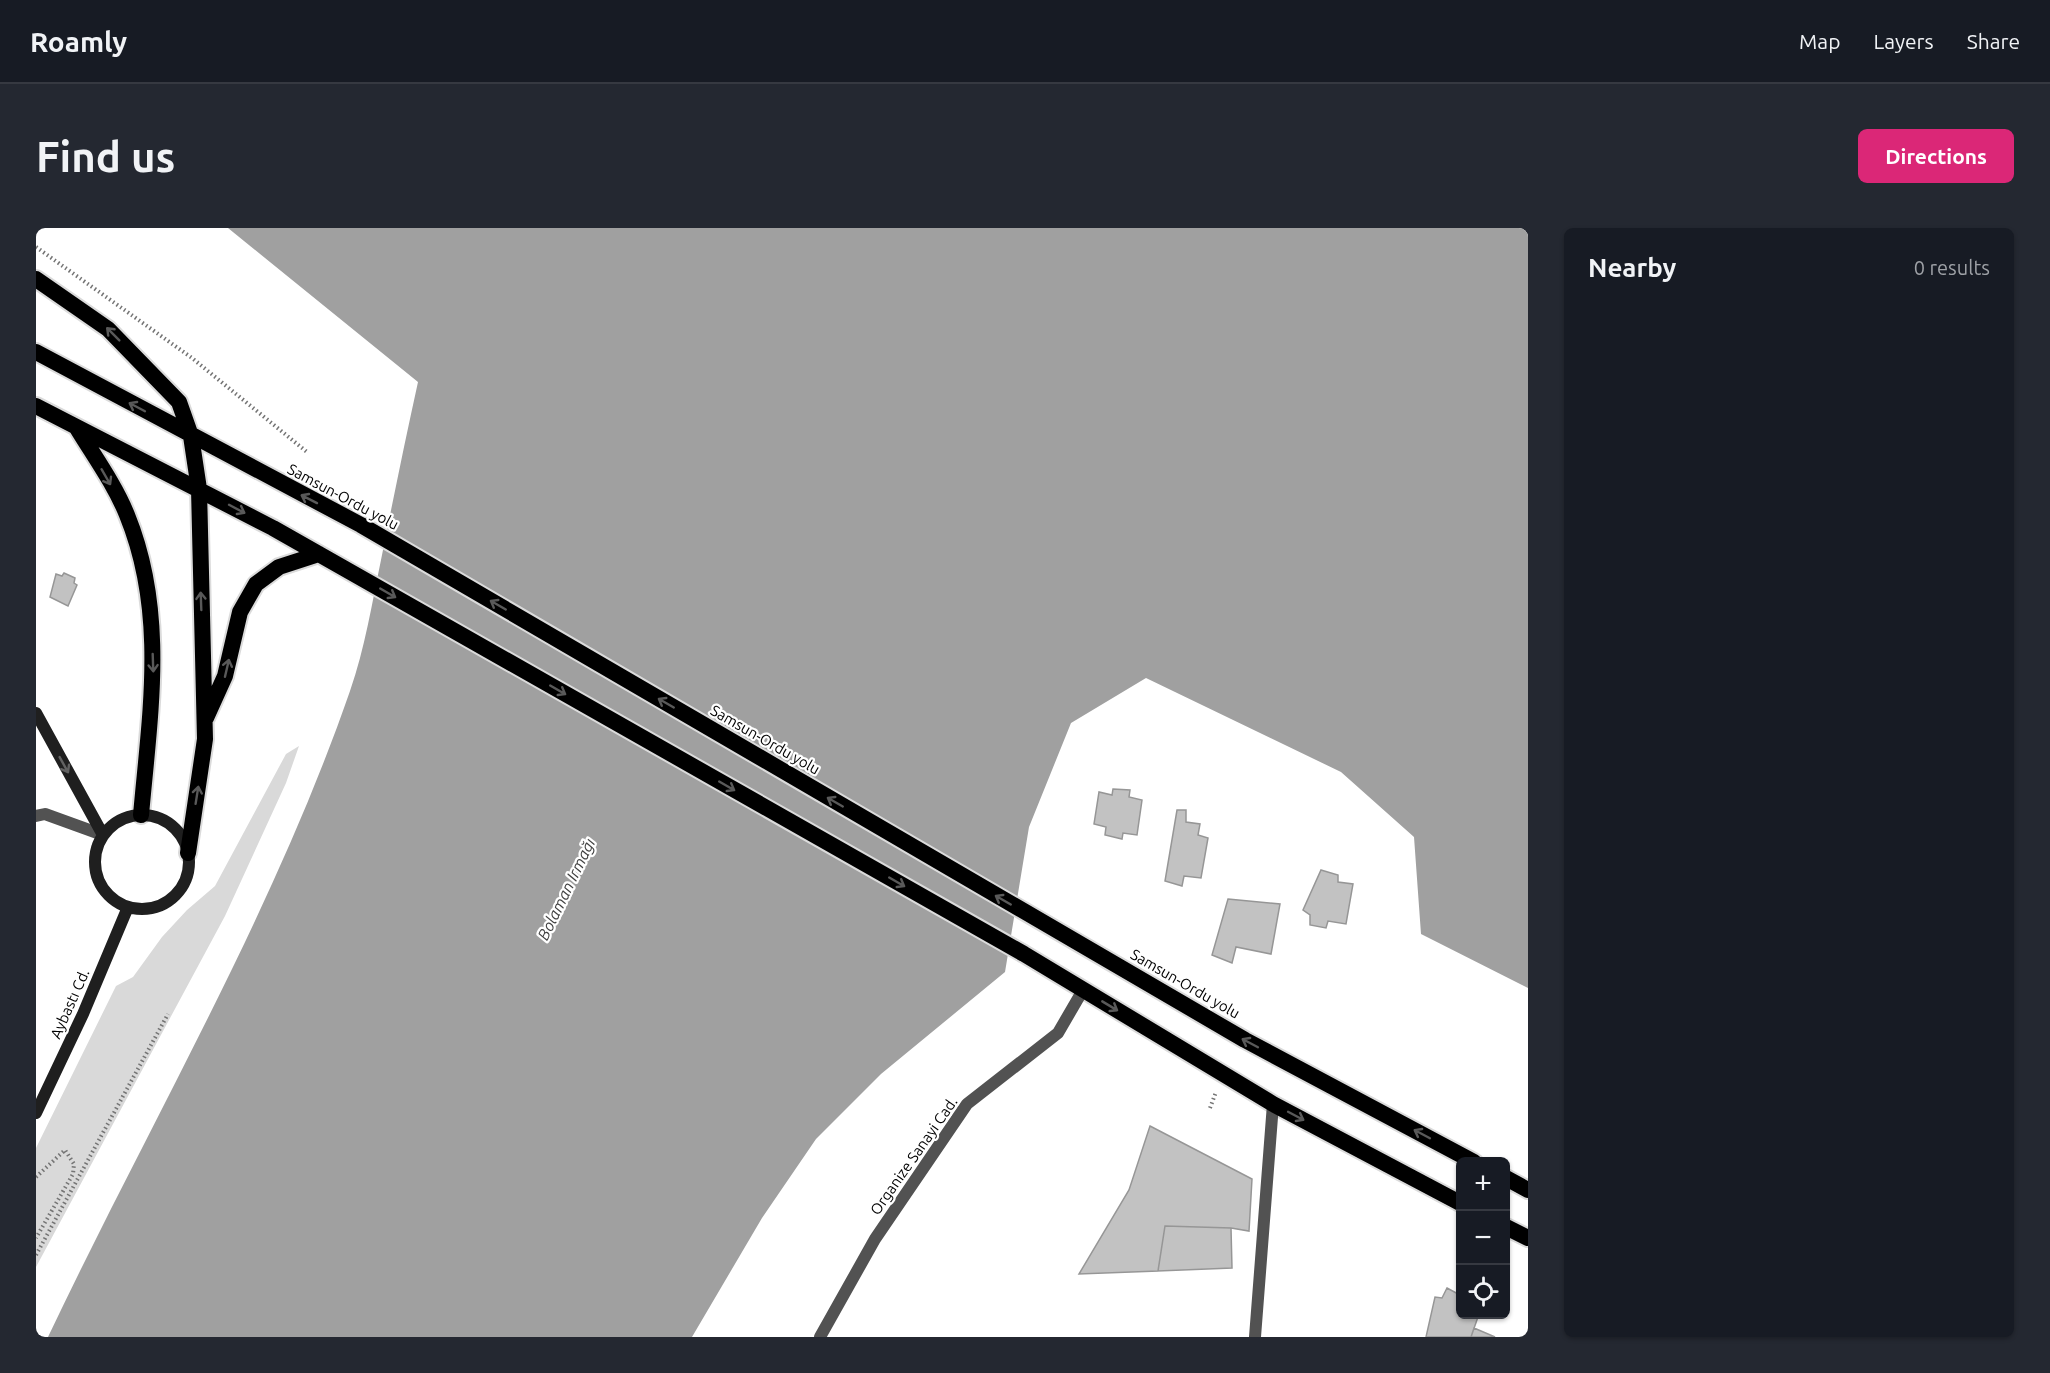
<!DOCTYPE html>
<meta charset="utf-8">
<style>
:root{--surface:#171b24;--page:#242831;--text:#f1f3f6;--muted:#9ea1a6;--line:#363941;--accent:#db2777}
body{margin:0;font-family:Ubuntu,sans-serif;background:var(--page);color:var(--text)}
.controls{position:absolute;right:18px;bottom:18px;display:grid;overflow:hidden;border-radius:9px;box-shadow:0 2px 4px #0004}
.controls button{width:54px;height:54px;display:grid;place-items:center;padding:0;border:0;border-bottom:2px solid var(--line);background:var(--surface);color:var(--text);font:30px sans-serif}
.list{margin:0;padding:0;list-style:none}
h2{display:flex;justify-content:space-between;align-items:center;height:78px;margin:0;padding:0 24px;font-size:26px}
h2 small{font-size:20px;font-weight:400;color:var(--muted)}
.icon{flex:none;width:33px;height:33px;fill:none;stroke:currentColor;stroke-width:2;stroke-linecap:round;stroke-linejoin:round}
.map{position:relative;flex:none;width:1492px;height:1109px;overflow:hidden;border-radius:9px}
header{display:flex;align-items:center;gap:36px;box-sizing:border-box;height:84px;padding:0 30px;background:var(--surface);border-bottom:2px solid var(--line)}
header strong{font-size:28px}
nav{display:flex;gap:33px;margin-inline-start:auto;font-size:21px}
.intro{display:flex;align-items:center;justify-content:space-between;box-sizing:border-box;height:144px;padding:0 36px}
h1{margin:0;font-size:42px}
.button{padding:15px 27px;border-radius:9px;background:var(--accent);color:#fff;font-size:21px;font-weight:700}
main{display:flex;gap:36px;padding:0 36px}
aside{flex:1;background:var(--surface);border-radius:9px;box-shadow:0 2px 4px #0004}
.map>svg:first-child{display:block}
.green{fill:#d9d9d9}
.water{fill:#a0a0a0}
.building{fill:#c2c2c2;stroke:#969696;stroke-width:1.5}
.lines{fill:none;stroke-linecap:round;stroke-linejoin:round}
.trunk-casing{stroke:#dbdbdb;stroke-width:20}
.path{stroke:#747474;stroke-width:4;stroke-dasharray:1.5 3;stroke-linecap:butt}
.minor{stroke:#525252;stroke-width:12}
.tertiary{stroke:#525252;stroke-width:12}
.secondary{stroke:#1f1f1f;stroke-width:12}
.trunk{stroke:#000;stroke-width:16}
.oneway{stroke:#595959}
.oneway2{stroke:#626262}
.labels{text-anchor:middle;stroke-width:4.5;stroke-linejoin:round;paint-order:stroke}
.street-label{font-size:15px;fill:#000;stroke:#fff}
.water-label{font-size:16px;font-style:italic;fill:#414141;stroke:#fff}
</style>
<header>
<strong>Roamly</strong>
<nav><a>Map</a><a>Layers</a><a>Share</a></nav>
</header>
<div class="intro"><h1>Find us</h1><a class="button">Directions</a></div>
<main>
<div class="map">
<svg width="1492" height="1109" viewBox="0 0 1492 1109">
<rect width="100%" height="100%" fill="#fff"/>
<!-- green -->
<path class="green" d="M263,518L250,555L189,688L0,1039V920L80,758L97,749L126,709L151,682L179,658L250,526Z"/>
<!-- water -->
<path class="water" d="M192,0H1492V760L1385,706L1378,609L1305,544L1110,450L1035,495L993,599L969,744L845,846L780,911L726,990L656,1109H12C114,894 236,688 314,463C329,420 336,375 345,332C357,272 369,213 382,154Z"/>
<!-- building -->
<path class="building" d="M28,345L39,350L38,355L41,357L32,378L14,369L20,346L26,348Z
M1077,561L1094,562L1093,569L1106,572L1101,607L1087,605L1086,611L1069,607L1070,599L1058,596L1063,564L1076,567Z
M1141,582H1150V594L1164,596L1162,607L1172,610L1165,650L1148,648L1146,658L1129,653Z
M1285,642L1302,647V654L1317,656L1310,696L1292,693L1290,700L1274,697V687L1267,682Z
M1192,671L1244,676L1235,726L1200,719L1196,735L1176,727Z
M1114,898L1216,951L1213,1003L1195,1000L1129,998L1122,1043L1043,1046L1093,962Z
M1129,998L1195,1000L1196,1040L1122,1043Z
M1411,1060L1424,1067V1086H1443L1435,1109H1390L1399,1069L1406,1070Z
M1438,1100L1459,1109H1435Z"/>
<g class="lines">
<!-- trunk casing -->
<g class="trunk-casing">
<path id="trunk" d="M0,51L72,101L143,174L155,208L163,261L169,511L152,625
M0,124L325,297L1209,812L1438,934
M0,178L237,300L988,726L1237,876L1424,975
M41,200C58,228 79,257 91,287C131,385 114,485 105,587
M170,490L189,448L204,384L220,356L243,339L283,326
M1470,950L1492,962
M1470,999L1492,1010"/>
</g>
<!-- path -->
<path class="path" d="M0,19L156,130L271,224
M1174,880L1180,864
M0,949L29,922L38,936L37,946L0,1010
M0,1027L132,786"/>
<!-- minor -->
<path class="minor" d="M0,588L9,586L67,607
M1219,1109L1237,876"/>
<!-- tertiary -->
<path class="tertiary" d="M784,1109L839,1011L931,876L1022,805L1047,762"/>
<!-- secondary -->
<path class="secondary" d="M0,485L67,607
M59 634a47 47 0 1 1 94 0a47 47 0 1 1-94 0Z
M0,885L47,786L92,679"/>
<!-- trunk -->
<use href="#trunk" class="trunk"/>
</g>
<!-- one-way arrows -->
<defs><path id="oneway-shaft" d="M-6 0H5M1.5-3L5.5 0L1.5 3" fill="none" stroke-width="1.6" stroke-linecap="round" stroke-linejoin="round" transform="scale(1.5)"/></defs>
<g class="oneway">
<use href="#oneway-shaft" transform="translate(77 106) rotate(-135)"/>
<use href="#oneway-shaft" transform="translate(101 179) rotate(-152)"/>
<use href="#oneway-shaft" transform="translate(70 249) rotate(60)"/>
<use href="#oneway-shaft" transform="translate(273 271) rotate(-153)"/>
<use href="#oneway-shaft" transform="translate(201 281) rotate(28)"/>
<use href="#oneway-shaft" transform="translate(352 365) rotate(30)"/>
<use href="#oneway-shaft" transform="translate(165 373) rotate(-92)"/>
<use href="#oneway-shaft" transform="translate(462 377) rotate(-150)"/>
<use href="#oneway-shaft" transform="translate(117 435) rotate(88)"/>
<use href="#oneway-shaft" transform="translate(191 440) rotate(-77)"/>
<use href="#oneway-shaft" transform="translate(522 462) rotate(30)"/>
<use href="#oneway-shaft" transform="translate(630 475) rotate(-150)"/>
<use href="#oneway-shaft" transform="translate(691 558) rotate(30)"/>
<use href="#oneway-shaft" transform="translate(161 567) rotate(-81)"/>
<use href="#oneway-shaft" transform="translate(799 574) rotate(-150)"/>
<use href="#oneway-shaft" transform="translate(861 654) rotate(30)"/>
<use href="#oneway-shaft" transform="translate(967 672) rotate(-150)"/>
<use href="#oneway-shaft" transform="translate(1074 778) rotate(31)"/>
<use href="#oneway-shaft" transform="translate(1214 815) rotate(-152)"/>
<use href="#oneway-shaft" transform="translate(1260 888) rotate(28)"/>
<use href="#oneway-shaft" transform="translate(1386 906) rotate(-152)"/>
</g>
<use class="oneway2" href="#oneway-shaft" transform="translate(28 537) rotate(61)"/>
<g class="labels">
<!-- street labels -->
<g class="street-label">
<text transform="translate(307 269) rotate(28)" y="5">Samsun-Ordu yolu</text>
<text transform="translate(729 512) rotate(30)" y="5">Samsun-Ordu yolu</text>
<text transform="translate(1149 756) rotate(30)" y="5">Samsun-Ordu yolu</text>
<text transform="translate(34 776) rotate(-66)" y="5">Aybastı Cd.</text>
<text transform="translate(878 928) rotate(-55)" y="5">Organize Sanayi Cad.</text>
</g>
<!-- water labels -->
<g class="water-label">
<text transform="translate(530 661) rotate(-64)" y="6">Bolaman Irmağı</text>
</g>
</g>
</svg>
<div class="controls">
<button>+</button>
<button>−</button>
<button><svg class="icon" aria-label="locate" viewBox="0 0 24 24"><circle cx="12" cy="12" r="6"/><path d="M12 2v4M12 18v4M2 12h4M18 12h4"/></svg></button>
</div>
</div>
<aside>
<h2>Nearby<small>0 results</small></h2>
<ul class="list">
</ul>
</aside>
</main>
